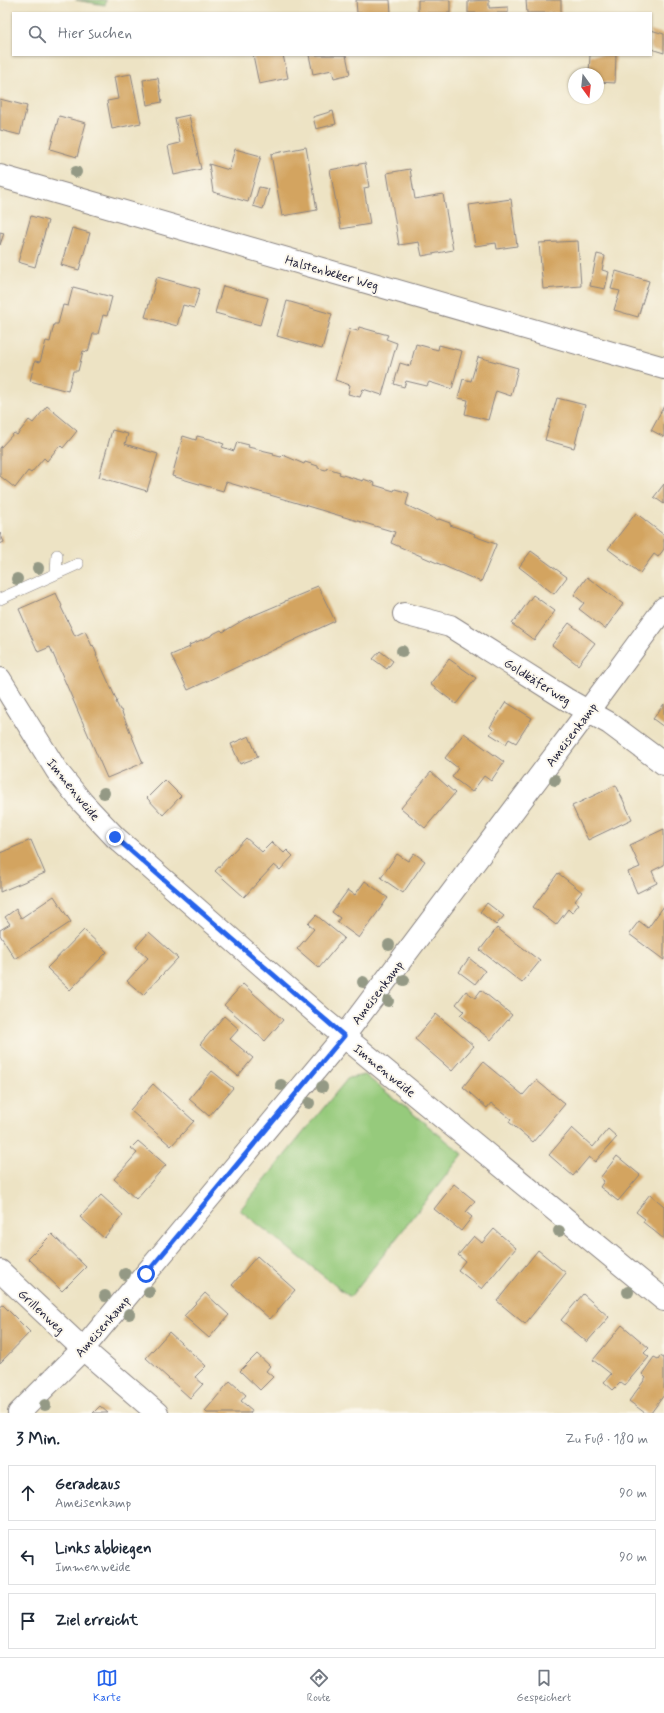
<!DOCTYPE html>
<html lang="de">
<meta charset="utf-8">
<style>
:root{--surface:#fff;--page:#f6f6f7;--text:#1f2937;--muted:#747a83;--line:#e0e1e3;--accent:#2563eb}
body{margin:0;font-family:Mynerve,sans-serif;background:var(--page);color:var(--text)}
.compass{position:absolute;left:568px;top:68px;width:36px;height:36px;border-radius:50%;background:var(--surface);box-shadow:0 1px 3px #0004;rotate:165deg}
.stop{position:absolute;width:12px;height:12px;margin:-9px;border:3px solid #2563eb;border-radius:50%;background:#fff}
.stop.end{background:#2563eb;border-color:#fff;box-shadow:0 1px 4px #0008}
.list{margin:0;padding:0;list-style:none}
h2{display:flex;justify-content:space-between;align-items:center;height:52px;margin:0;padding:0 16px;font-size:17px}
h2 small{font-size:13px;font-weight:400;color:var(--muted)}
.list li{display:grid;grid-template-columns:26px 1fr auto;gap:12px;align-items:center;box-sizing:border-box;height:56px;margin:0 8px 8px;padding:0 8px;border:1px solid var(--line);border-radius:0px}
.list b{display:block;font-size:15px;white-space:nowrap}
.list p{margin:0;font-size:13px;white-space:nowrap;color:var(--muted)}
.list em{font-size:13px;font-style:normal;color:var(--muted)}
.icon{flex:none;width:22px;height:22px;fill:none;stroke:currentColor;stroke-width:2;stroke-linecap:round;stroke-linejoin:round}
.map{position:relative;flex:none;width:664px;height:1413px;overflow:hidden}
.search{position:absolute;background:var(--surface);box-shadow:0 1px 3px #0004;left:12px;right:12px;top:12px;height:44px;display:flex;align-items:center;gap:10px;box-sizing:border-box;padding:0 14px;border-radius:0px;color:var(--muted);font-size:15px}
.sheet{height:244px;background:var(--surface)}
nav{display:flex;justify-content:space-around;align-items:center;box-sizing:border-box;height:56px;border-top:1px solid var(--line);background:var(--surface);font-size:11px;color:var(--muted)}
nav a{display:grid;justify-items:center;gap:2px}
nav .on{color:var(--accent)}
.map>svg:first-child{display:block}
.green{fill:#96ca7b;stroke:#5c765b}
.building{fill:#d3a460}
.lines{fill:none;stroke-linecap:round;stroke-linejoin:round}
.lane-casing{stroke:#888280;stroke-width:12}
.street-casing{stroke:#888280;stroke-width:24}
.lane{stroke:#fff;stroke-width:11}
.street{stroke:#fff;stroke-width:22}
.tree{fill:#949985}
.route{stroke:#2563eb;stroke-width:5}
.labels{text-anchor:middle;stroke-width:4;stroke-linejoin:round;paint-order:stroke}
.street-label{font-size:13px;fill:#22223b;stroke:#fbf7ec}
</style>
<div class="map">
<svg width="664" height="1413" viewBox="0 0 664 1413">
<rect width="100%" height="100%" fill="#fbf7ec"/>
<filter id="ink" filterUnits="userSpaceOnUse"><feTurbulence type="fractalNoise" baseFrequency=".025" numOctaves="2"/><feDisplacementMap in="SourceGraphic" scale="8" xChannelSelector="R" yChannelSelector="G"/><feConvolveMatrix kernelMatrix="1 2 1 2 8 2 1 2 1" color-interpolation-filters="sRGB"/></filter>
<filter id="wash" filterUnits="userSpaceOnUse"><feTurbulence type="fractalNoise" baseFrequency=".012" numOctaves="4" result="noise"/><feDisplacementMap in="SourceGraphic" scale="16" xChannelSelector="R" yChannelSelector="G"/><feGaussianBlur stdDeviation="0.9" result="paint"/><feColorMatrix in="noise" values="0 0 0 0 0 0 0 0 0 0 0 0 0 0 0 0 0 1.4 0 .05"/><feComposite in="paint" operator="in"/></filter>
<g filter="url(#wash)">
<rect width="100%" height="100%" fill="#ede3c4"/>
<!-- green -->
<path class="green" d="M76,0H106L105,5Z
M365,1075L463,1154L350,1297L240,1210L348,1078Z"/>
<g id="blocks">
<!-- building -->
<path class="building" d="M356,0H390L391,13H357Z
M418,0H450V13H418Z
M489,0V8L508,7V13H468V1Z
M526,0H561V13H527Z
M651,30L664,34V53L651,49Z
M253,55H283L288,78L259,84Z
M309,55H346L350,74L334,78L332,70L313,74Z
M590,55H616L615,83L598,82V74H589Z
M131,74L141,123L112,129L107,101L118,99L114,77Z
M158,78L162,102L147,105L143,80Z
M0,99L27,106L20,135L0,130Z
M333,111L336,124L316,129L313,117Z
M189,115L201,169L174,175L168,146L180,143L175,118Z
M59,116L86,123L77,157L50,149Z
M306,147L317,210L282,216L271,154Z
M235,149L261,156L248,202L213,192L209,164L229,170Z
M365,163L369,187L364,188L370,224L341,229L330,170Z
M410,169L415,199L443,194L453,250L422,256L419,242L399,245L387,173Z
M259,187L269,189L263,209L253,206Z
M511,199L517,246L497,249L496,243L475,246L469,205Z
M31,216L48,221L35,267L18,262Z
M72,228L90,233L79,270L61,265Z
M0,232L4,233L0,245Z
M578,241L581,286L543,289L539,243Z
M597,254L605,256L602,270L609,272L605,289L590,286Z
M616,271L649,281L638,317L614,310L620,291L611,289Z
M157,277L200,289L194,308L183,305L177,326L145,317Z
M223,286L268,298L260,325L215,313Z
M73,287L112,297L107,316L103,315L98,334H93L88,352L83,351L78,371H73L68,391L30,381L35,361L40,362L46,341L50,342L54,324H58L63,305L68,306Z
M287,301L332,314L322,349L277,336Z
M359,327L388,335L386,339L397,343L382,395L363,389L360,397L348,394L350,385L335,380L350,329L358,331Z
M416,344L438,350L439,345L462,351L452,389L429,382L427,386L406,381L404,387L394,384L400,363L410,366Z
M478,357L518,368L511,396L496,391L488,420L465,414L468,400L458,398L463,379L471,381Z
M557,398L585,405L574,448L545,440Z
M47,406L77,431L63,448L60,445L47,461L44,458L31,473L28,471L15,488L0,476V448L14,433L17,435L29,420L33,423Z
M664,406V437L651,430Z
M112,430L128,434L125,444L158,454L147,491L99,477Z
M183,436L196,440L197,436L210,439L224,444L222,447L234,451L237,442L249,445L248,447L274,453L273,455L281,457L283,455L304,464L305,462L318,466V468L326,470L327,468L340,472L339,474L363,481V479L375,483L374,485L394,491L395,489L409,493L406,505L437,520L439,519L450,523V525L475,534L474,536L496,544V545L481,582L391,543L395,532L226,482L223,491L172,476Z
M664,484V504L654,497Z
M636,513L664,535V549L658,557L654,554L640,573L608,549Z
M0,533L4,542L0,544Z
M531,551L567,577L554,594L519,567Z
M587,577L623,604L605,629L579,609L584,603L574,595Z
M318,586L335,621L188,690L171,655L190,647L189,645L211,636V635L221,630L223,632L245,619L285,602V601L309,591L308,590Z
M56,593L62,606L61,607L75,636L85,631L92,646L93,645L97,655H96L117,701L116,702L120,710H121L143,763L107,778L50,647L38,652L19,609Z
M533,595L555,611L534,640L512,624Z
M569,623L595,643L578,665L552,645Z
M380,651L393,661L387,669L373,659Z
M449,659L476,678L456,704L430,684Z
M506,702L532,718L516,743L509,739L506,744L490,734L493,730L490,727Z
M664,704V727L653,719Z
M464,733L504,762L491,781L484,776L472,792L452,777L458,768L445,758Z
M249,736L258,757L240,764L231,744Z
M431,772L455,793L425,828L401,808Z
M165,780L181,796L163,815L147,798Z
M616,785L632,819L588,840L572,806Z
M664,829V865L652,871L657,883L637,893L628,872L640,867L630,845Z
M246,838L262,852L272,842L284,853L287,850L293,856L280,870L274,865L244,897L215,871Z
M31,840L45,873L0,892V853Z
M414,853L425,861L403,893L381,878L397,854L408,861Z
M558,873L582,892L575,901L579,904L572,913L568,909L556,925L533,907Z
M365,881L388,898L359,938L337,922L340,918L332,912L348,890L355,895Z
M54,896L71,922L15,959L0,935V930L10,924L5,917L16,909L21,918Z
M487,903L504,916L496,925L480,912Z
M664,906V960L629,934L639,921L648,928Z
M316,915L344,938L319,968L297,949L314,929L308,924Z
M497,928L540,961L522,983L480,950Z
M84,930L107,952L70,990L47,968Z
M149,932L178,958L143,995L127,981L148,958L136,947Z
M469,958L485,971L475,984L459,972Z
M243,984L283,1020L265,1041L224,1005Z
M481,990L512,1015L491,1040L460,1015L464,1011L456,1004L466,991L475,998Z
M436,1014L474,1046L452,1071L415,1039Z
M224,1016L239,1029L230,1039L253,1058L238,1076L200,1044Z
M483,1062L523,1095L536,1080L565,1104L533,1142L509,1122L511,1119L491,1103L487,1108L463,1087Z
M212,1071L233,1088L209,1116L189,1099Z
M153,1084L194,1121L171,1146L130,1110Z
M572,1128L593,1147L608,1129L617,1137L595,1162L589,1157L573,1176L549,1155Z
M138,1141L166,1165L136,1199L114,1179L137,1153L131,1148Z
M617,1156L640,1175L618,1201L600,1187L604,1181L600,1178Z
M454,1184L475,1201L466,1212L472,1217L461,1231L434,1209Z
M650,1194L664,1206V1239L643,1222L645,1219L636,1212Z
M101,1195L123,1215L104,1238L80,1217Z
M494,1229L516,1248L482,1289L458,1270L465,1261L458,1255L474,1236L482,1243Z
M52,1234L86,1267L62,1291L28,1258Z
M538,1250L566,1273L525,1324L497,1301Z
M257,1256L295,1290L270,1319L232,1285Z
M205,1293L229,1315L209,1338L184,1316Z
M583,1294L609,1317L587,1342L561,1320Z
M3,1305L30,1332L0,1363V1307Z
M622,1325L649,1348L644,1353L649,1357L625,1385L621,1382L613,1390L604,1382L611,1374L593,1360Z
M169,1332L206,1366L195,1377L203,1384L190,1398L146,1358Z
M257,1354L270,1366L266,1371L273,1377L260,1390L240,1371Z
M660,1356L664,1358V1395L651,1413H645L629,1401L646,1378L642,1374L654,1357L658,1359Z
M230,1381L246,1395L241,1401L252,1410L250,1413H207L205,1411Z
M100,1406L108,1413H93Z"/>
</g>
</g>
<g filter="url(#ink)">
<use href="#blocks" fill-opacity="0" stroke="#888280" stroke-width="1"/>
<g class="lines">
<!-- lane casing -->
<g class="lane-casing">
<path id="lane" d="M56,573L57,555
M0,599L78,564"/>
</g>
<!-- street casing -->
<g class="street-casing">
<path id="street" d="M0,176L664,368
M404,614L450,626L566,699L609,723L664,764
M0,679L57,771L82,802L115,837L324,1020L664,1300
M0,1271L83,1349L157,1413
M19,1413L83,1349L344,1036L574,730L664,608"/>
</g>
<!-- lane -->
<use href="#lane" class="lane"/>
<!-- street -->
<use href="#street" class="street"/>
</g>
<!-- trees -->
<g class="tree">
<circle cx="76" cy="172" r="6"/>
<circle cx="38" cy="568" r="6"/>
<circle cx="17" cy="579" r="6"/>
<circle cx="402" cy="651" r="6"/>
<circle cx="555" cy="780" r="6"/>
<circle cx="104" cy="793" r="6"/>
<circle cx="389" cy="945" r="6"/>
<circle cx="404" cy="980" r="6"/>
<circle cx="363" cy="982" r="6"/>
<circle cx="388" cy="1001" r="6"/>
<circle cx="281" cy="1085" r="6"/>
<circle cx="322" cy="1087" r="6"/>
<circle cx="309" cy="1103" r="6"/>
<circle cx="559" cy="1231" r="6"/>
<circle cx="125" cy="1274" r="6"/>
<circle cx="149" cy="1292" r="6"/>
<circle cx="628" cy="1292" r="6"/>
<circle cx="105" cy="1296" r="6"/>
<circle cx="129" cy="1314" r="6"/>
<circle cx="45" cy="1405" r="6"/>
</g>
</g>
<g class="lines" filter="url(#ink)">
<!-- route -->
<path class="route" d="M115,837L344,1036L146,1274"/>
</g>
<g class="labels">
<!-- street labels -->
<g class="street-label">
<text transform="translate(332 272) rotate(16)" y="5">Halstenbeker Weg</text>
<text transform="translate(538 681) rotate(32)" y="5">Goldkäferweg</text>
<text transform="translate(571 734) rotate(-53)" y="5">Ameisenkamp</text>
<text transform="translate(74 789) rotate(51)" y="5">Immenweide</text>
<text transform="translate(377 992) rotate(-53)" y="5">Ameisenkamp</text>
<text transform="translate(385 1070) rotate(39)" y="5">Immenweide</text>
<text transform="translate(42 1311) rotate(43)" y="5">Grillenweg</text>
<text transform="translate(102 1326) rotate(-49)" y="5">Ameisenkamp</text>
</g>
</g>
</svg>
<svg class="compass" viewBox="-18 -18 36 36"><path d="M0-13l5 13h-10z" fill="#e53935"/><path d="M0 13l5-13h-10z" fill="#747a83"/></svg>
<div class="stop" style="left:146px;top:1274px"></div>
<div class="stop end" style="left:115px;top:837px"></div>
<div class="search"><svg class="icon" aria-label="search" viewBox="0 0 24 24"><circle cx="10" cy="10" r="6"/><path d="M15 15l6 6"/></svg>Hier suchen</div>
</div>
<section class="sheet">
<h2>3 Min.<small>Zu Fuß · 180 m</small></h2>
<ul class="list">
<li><svg class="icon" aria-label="ahead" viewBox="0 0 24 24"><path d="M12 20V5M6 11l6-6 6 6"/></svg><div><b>Geradeaus</b><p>Ameisenkamp</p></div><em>90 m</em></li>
<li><svg class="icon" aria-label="left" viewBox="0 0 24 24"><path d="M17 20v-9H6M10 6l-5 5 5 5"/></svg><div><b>Links abbiegen</b><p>Immenweide</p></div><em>90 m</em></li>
<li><svg class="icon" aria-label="arrive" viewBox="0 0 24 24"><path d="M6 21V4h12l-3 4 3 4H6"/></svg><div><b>Ziel erreicht</b></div></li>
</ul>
</section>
<nav>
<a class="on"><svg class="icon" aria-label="map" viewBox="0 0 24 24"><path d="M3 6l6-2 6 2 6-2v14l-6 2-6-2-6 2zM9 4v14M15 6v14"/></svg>Karte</a>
<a><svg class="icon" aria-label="directions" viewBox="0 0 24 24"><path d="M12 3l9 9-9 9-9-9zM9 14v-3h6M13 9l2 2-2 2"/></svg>Route</a>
<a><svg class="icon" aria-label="saved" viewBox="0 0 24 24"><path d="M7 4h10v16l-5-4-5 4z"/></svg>Gespeichert</a>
</nav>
